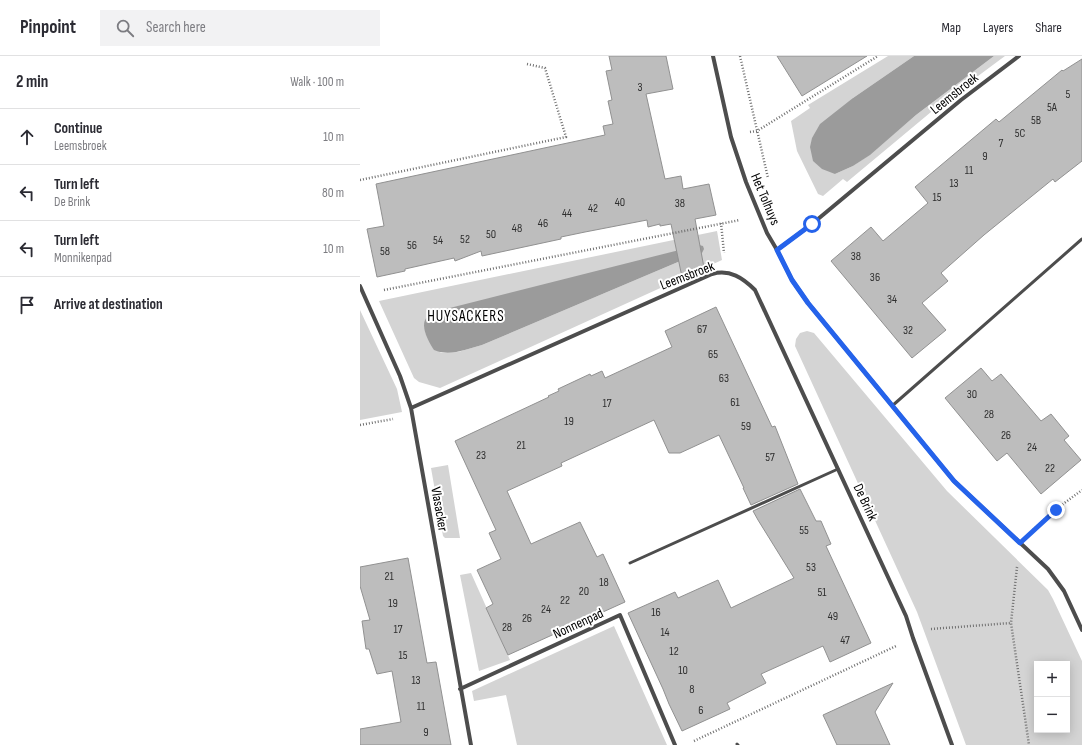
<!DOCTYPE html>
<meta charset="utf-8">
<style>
:root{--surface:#fff;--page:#f2f2f3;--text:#2b2b33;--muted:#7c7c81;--line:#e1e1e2}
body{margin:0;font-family:"Sofia Sans Condensed",sans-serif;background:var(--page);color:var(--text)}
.controls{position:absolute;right:12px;bottom:12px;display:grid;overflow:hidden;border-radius:0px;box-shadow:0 2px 10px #0003}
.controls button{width:36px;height:36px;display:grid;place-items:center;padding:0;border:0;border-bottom:1px solid var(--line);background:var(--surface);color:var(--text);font:20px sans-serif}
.stop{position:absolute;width:12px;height:12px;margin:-9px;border:3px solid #2563eb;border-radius:50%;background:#fff}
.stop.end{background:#2563eb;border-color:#fff;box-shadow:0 1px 4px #0008}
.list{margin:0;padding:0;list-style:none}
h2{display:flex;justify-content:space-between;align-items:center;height:52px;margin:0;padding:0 16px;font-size:17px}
h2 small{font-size:13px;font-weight:400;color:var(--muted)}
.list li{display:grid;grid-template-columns:26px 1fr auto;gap:12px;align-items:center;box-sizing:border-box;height:56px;padding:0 16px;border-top:1px solid var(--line)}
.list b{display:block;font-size:15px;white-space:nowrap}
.list p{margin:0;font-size:13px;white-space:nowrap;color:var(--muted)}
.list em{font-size:13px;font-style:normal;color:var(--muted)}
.icon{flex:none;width:22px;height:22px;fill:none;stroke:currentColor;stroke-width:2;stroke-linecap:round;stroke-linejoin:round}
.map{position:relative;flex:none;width:722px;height:689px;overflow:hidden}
header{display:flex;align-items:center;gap:24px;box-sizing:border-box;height:56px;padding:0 20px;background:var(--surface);border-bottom:1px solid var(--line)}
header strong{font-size:19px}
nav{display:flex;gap:22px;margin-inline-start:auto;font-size:14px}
.search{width:280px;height:36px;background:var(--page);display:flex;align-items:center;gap:10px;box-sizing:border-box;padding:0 14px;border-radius:0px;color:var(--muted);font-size:15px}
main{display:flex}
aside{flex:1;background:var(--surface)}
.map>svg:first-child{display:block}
.green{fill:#d4d4d4;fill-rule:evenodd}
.water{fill:#9b9b9b}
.building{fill:#bdbdbd;stroke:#919191}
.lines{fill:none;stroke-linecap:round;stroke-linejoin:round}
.path{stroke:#6f6f6f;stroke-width:2.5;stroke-dasharray:1 2;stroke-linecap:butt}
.service{stroke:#4d4d4d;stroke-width:3}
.minor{stroke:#4d4d4d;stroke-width:4}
.route{stroke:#2563eb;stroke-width:5}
.labels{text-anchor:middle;stroke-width:4;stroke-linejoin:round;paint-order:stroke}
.number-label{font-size:12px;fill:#2f2f2f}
.street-label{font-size:14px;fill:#000;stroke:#fff}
.neighbourhood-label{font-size:15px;letter-spacing:1px;fill:#000;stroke:#fff}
</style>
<header>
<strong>Pinpoint</strong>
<div class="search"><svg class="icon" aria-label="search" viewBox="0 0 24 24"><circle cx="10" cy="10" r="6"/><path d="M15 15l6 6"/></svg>Search here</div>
<nav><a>Map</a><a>Layers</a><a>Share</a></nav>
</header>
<main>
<aside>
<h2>2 min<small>Walk · 100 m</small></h2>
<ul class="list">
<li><svg class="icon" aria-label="ahead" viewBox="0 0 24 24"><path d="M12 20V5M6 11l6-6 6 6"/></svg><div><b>Continue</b><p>Leemsbroek</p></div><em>10 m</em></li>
<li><svg class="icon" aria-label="left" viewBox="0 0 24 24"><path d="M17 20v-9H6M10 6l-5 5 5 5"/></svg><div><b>Turn left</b><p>De Brink</p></div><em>80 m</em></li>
<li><svg class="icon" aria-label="left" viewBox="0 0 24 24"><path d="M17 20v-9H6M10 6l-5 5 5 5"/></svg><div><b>Turn left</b><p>Monnikenpad</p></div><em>10 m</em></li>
<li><svg class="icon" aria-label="arrive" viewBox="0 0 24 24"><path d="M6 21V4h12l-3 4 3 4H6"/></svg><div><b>Arrive at destination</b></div></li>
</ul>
</aside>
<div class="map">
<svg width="722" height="689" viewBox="0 0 722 689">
<rect width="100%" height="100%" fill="#fff"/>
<!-- green -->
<path class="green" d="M528,0H554L493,42L475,118L493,110L509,99L556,59L634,0H645L583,46L487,126L483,123L463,140L458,138L437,95L431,65L450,52L448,49Z
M357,175L362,204L80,332L59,326L54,322L19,245ZM338,189L342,197L318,206L122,289L98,296L81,297C70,287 66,284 64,268Z
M0,254L37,333L42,356L0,364Z
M447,275L454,277L587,435L688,534L693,543L722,605V689H606L557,556L435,290L436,283L440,277ZM677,608H707V674H677Z
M88,409L100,482H85L83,480L71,412Z
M111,517L150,604L119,615L100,519Z
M254,570L307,689H157L146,639L114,645L112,635Z"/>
<!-- water -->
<path class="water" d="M554,0H634L556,59L510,99L493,110L475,118L462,113L453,105L450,91L452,82L460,68L493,42Z
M339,189L343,190L344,193L342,197L318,206L122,289C106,293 90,301 74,294C69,286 59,270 67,261C69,258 74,257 78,255Z"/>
<!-- building -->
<path class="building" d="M249,0H306L313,33L286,38L305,123L321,120L323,133L349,128L356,159L335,163L345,217L322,221L311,168L300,170V168L288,171L287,164L225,176L201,181V183L122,200L121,195L95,205L94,202L45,213V215L17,221L7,173L24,170L16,128L245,79L243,70L253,68L248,45L252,44L246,15L252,14Z
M417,0H507L442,40Z
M722,3V105L695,126L693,123L624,179L581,217L588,225L562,247L586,274L552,302L471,205L511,171L523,185L568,147L555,131L636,63L639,66L702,14L703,15Z
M356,251L412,371L415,370L438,428L391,449L383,432H384L359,379L320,397H309L294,364L201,407L202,410L147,435L171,488L220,466L237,501L243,498L265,546L148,599L126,552L133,548L117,514L141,503L129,477L136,474L95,385L189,341L188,340L199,335L198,333L230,318L231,320L242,315L245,322L312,291L305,275Z
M621,312L632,325L641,318L681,365L691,358L709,380L704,384L721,404L681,438L647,397L637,405L585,342Z
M440,433L456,465H461L471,488L466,490L511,587L470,606L463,590L401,618L406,627L367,647L370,653L322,675L309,648L303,633L268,557L315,536L318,542L358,524L371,552L434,522L398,464L393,455Z
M48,502L67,607L76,606L91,689H0V673L41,666L32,615L17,618L9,593H6L2,565L10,564L0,530V511Z
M533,627L515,656L530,689H477L463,659Z"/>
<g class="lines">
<!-- path -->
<path class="path" d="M380,0L408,122
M390,76L397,75L518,0
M0,124L206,81L185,12L167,8
M361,167L364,197
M24,234L380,164
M0,369L33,363
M673,474L695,454L722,434
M657,511L651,567L669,689
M571,573L651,567
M334,685L536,590"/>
<!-- service -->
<path class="service" d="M532,350L722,183
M270,507L478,413
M377,688L378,689"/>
<!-- minor -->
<path class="minor" d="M353,0L371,81L386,126L407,177L417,194L432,224L448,247L594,425L688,513L704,535L722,574
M417,194L452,168L601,44L659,0
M0,230L40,320L51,352L111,689
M51,352L352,218C370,213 383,222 395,234L546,560L553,582L592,689
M100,633L260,559L315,689"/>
</g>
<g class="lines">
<!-- route -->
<path class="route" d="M452,168L417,194L432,224L448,247L594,425L660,487L696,454"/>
</g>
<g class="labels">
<!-- number labels -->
<g class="number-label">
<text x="280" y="35">3</text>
<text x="708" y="42">5</text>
<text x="692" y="55">5A</text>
<text x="676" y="68">5B</text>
<text x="660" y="81">5C</text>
<text x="641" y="91">7</text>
<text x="625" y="104">9</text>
<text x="609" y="118">11</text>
<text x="594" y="131">13</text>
<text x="577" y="145">15</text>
<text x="260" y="150">40</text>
<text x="320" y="151">38</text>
<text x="233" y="156">42</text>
<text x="207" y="161">44</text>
<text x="183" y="171">46</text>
<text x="157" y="176">48</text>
<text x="131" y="182">50</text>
<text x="105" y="187">52</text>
<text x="78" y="188">54</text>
<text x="52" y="193">56</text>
<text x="25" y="199">58</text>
<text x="496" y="204">38</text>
<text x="515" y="225">36</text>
<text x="532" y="247">34</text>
<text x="342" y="277">67</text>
<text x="548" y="278">32</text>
<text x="353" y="302">65</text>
<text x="364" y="326">63</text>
<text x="612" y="342">30</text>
<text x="375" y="350">61</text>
<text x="247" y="351">17</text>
<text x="629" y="362">28</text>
<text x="209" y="369">19</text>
<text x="386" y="374">59</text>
<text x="646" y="383">26</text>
<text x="161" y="393">21</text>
<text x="672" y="395">24</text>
<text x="121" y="403">23</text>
<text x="410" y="405">57</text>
<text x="690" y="416">22</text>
<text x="444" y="478">55</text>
<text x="451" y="515">53</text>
<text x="29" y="524">21</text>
<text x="244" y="530">18</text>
<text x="224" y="539">20</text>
<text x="462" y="540">51</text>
<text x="205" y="548">22</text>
<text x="33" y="551">19</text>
<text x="186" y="557">24</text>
<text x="296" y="560">16</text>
<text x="473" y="564">49</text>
<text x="167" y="566">26</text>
<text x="147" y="575">28</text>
<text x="38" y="577">17</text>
<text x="305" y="580">14</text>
<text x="485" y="588">47</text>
<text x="314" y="599">12</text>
<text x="43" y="603">15</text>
<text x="323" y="618">10</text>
<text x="56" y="628">13</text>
<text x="332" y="637">8</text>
<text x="61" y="654">11</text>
<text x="341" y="658">6</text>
<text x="66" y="680">9</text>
</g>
<!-- street labels -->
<g class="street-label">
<text transform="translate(594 37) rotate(-39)" y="5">Leemsbroek</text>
<text transform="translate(406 143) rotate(67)" y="5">Het Tolhuys</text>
<text transform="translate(327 219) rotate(-21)" y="5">Leemsbroek</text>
<text transform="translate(506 446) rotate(65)" y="5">De Brink</text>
<text transform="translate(80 453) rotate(80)" y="5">Vlasacker</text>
<text transform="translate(218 567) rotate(-25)" y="5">Nonnenpad</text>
</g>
<!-- neighbourhood labels -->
<g class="neighbourhood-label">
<text x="106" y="265">HUYSACKERS</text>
</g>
</g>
</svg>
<div class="controls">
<button>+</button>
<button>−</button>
</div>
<div class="stop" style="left:452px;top:168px"></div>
<div class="stop end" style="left:696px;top:454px"></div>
</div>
</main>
